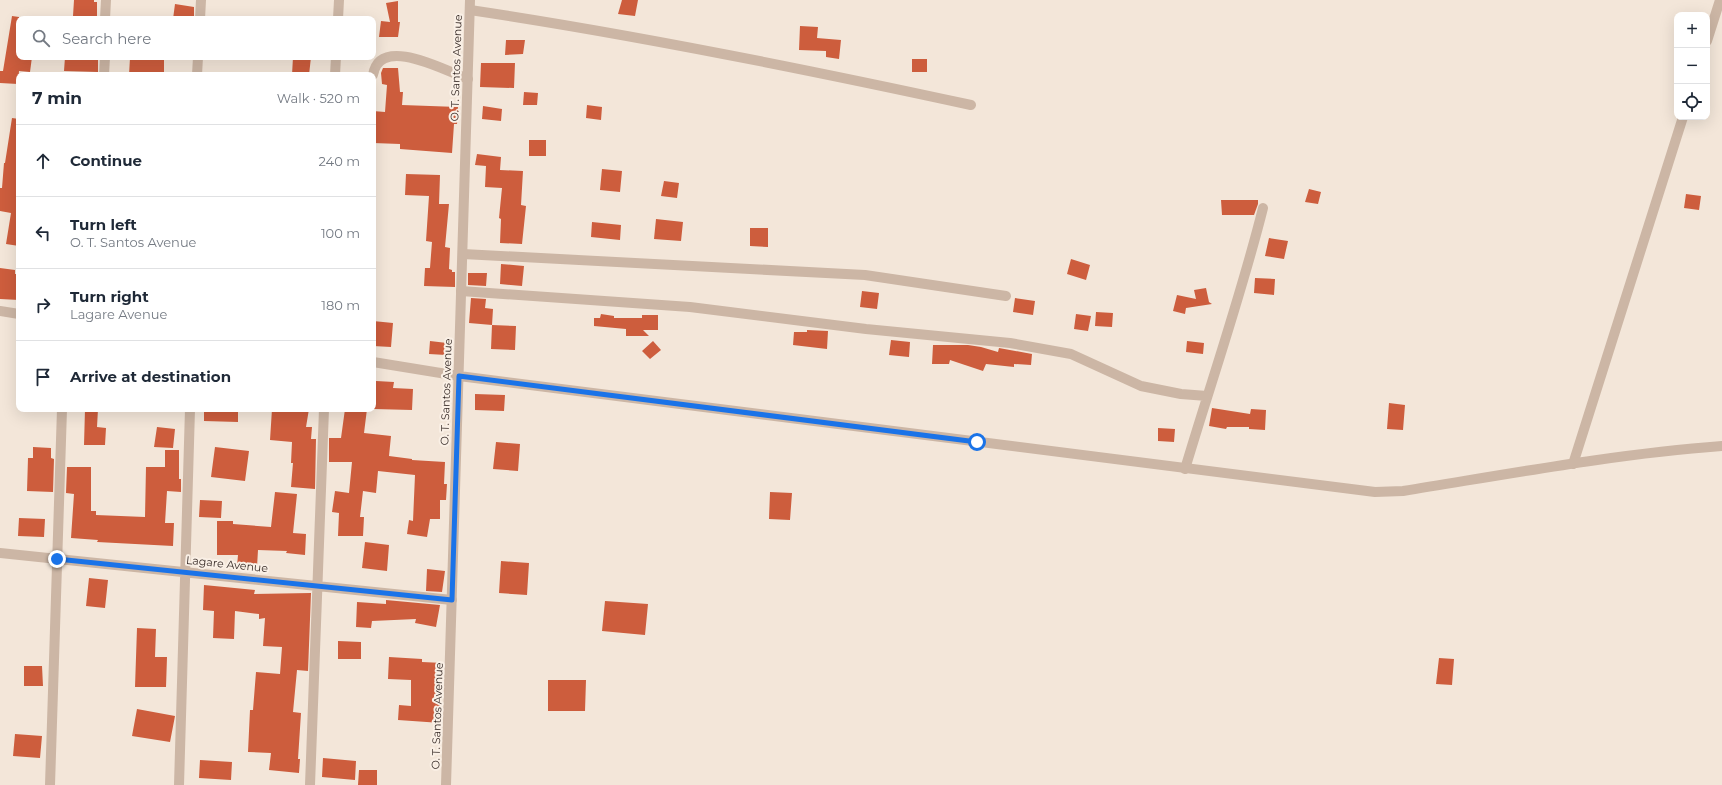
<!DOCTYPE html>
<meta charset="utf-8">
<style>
:root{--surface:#fff;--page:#f6f6f7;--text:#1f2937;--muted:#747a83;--line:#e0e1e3}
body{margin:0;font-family:Montserrat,sans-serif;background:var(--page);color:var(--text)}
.controls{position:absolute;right:12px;top:12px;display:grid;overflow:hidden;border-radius:8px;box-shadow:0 4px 16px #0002}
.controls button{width:36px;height:36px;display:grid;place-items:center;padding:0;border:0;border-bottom:1px solid var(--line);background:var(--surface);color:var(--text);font:20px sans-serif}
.stop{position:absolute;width:12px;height:12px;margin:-9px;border:3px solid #1a73e8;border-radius:50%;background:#fff}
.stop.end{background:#1a73e8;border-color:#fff;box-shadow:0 1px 4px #0008}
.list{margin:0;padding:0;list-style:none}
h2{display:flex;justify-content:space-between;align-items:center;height:52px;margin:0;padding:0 16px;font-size:17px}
h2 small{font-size:13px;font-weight:400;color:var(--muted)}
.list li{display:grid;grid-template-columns:26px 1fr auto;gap:12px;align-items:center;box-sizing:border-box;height:72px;padding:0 16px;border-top:1px solid var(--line)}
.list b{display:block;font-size:15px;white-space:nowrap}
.list p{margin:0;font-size:13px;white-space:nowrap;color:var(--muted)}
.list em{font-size:13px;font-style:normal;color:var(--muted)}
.icon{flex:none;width:22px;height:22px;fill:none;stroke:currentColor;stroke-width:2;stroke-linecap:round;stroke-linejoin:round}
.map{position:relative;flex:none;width:1722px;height:785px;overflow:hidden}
.search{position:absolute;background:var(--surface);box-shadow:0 4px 16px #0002;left:16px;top:16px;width:360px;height:44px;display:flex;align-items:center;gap:10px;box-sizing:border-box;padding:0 14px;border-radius:8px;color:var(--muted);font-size:15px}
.panel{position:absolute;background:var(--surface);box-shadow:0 4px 16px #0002;left:16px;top:72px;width:360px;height:340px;border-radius:8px}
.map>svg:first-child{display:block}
.building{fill:#cd5d3d}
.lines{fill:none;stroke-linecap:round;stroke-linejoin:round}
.minor{stroke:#ccb6a5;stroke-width:10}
.tertiary{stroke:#ccb6a5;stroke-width:10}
.route{stroke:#1a73e8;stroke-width:5}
.labels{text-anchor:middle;stroke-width:4;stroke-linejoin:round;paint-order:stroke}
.street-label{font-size:11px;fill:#372b27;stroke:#faf0e6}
</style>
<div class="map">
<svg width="1722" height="785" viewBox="0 0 1722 785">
<rect width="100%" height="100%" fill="#f3e6d9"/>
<!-- building -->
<path class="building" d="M74,0H94V2H97V17L73,16Z
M622,0H638L635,16L618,14Z
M398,1V22H400L398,37H379L381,21L390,22L386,3Z
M175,4L194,7V19H173Z
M12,16L19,17V57H32L30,72L19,71L18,84L0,83V71H3Z
M800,26L818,27L817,38L841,40L839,59L826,57V51L799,50Z
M506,40H525L523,54L505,55Z
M65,57H98V72L64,71Z
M293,57H311L309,75H292Z
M130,58L164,60V75H129Z
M912,59H927V72H912Z
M481,63H515L514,88L480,87Z
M383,68H398L400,92H403L402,105L458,107L457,124H454L452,153L400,149V144L373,143V111L385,112L387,85L382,84L381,73Z
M524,92L538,93L537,105H523Z
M587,105L602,107L601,120L586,118Z
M483,106L502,109L501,121L482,119Z
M12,118L19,119V246L6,244L11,213L0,211V188H2L4,163H5Z
M529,140H546V156H529Z
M477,154L501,157L500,170L523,171L521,205L526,206L522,244L500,243L501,219L499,218L502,188L485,187L486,166L475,165Z
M602,169L622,171L620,192L600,190Z
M406,174L440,175L439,204H449L445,247L450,248L449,269L452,270V272H455V287L424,286L425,268H430L432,242L426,241L429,196L405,195Z
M664,181L679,183L677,198L661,196Z
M1309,189L1321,192L1318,204L1305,202Z
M1686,194L1701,196L1699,210L1684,208Z
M1221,200H1258V204L1254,215H1222Z
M656,219L683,222L681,241L654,239Z
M592,222L621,225L620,240L591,237Z
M750,228H768V247L750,246Z
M1269,238L1288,241L1284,259L1265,256Z
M1071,259L1090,265L1086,280L1067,274Z
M501,264L524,266L522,286L500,284Z
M0,268L15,270V274H19V300L0,299Z
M468,273H487L486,286L468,285Z
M1255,278L1275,279L1274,295L1254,293Z
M1206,288L1209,302L1212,304L1186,308L1185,314L1173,311L1177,295L1196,299L1194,290Z
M862,291L879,293L877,309L860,307Z
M471,298L486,299L485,308L493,309L492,325L469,323Z
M1015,298L1035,301L1033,315L1013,312Z
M1096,312L1113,313L1112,327L1095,326Z
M601,314L614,316V318H642V315H658V330H643L649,336H626V329L594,326V318H600Z
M1076,314L1091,316L1088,331L1074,329Z
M373,321L393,323L391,347L373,346Z
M492,325L516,326L515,350L491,349Z
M807,330L828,331L827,349L793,345L794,332H807Z
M891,340L910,342L909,357L889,355Z
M430,341L447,343L446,355L429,354Z
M653,341L661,350L650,359L642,351Z
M1187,341L1204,343L1203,354L1186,352Z
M933,345H968L981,347L998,352L999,348L1032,354L1031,365L1014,364V367L986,364L983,371L950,360L949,364H932Z
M376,381L394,382L393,388L413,389L412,410L374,409Z
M475,394L505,395L504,411L475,410Z
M1389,403L1405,405L1403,430L1387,429Z
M1212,408L1250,414L1251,409L1266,410L1265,430L1249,429V427H1227L1226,429L1209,426Z
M85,409H98L97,427L106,428L105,445H84Z
M204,409H238V422L204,421Z
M272,409H309L306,427H312L311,439H316L315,489L291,487L293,463H291L292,442L270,440Z
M345,409H367L364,433L391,436L389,456L412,459V460L445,462L444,484H447L446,500H440V519H430L427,537L407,534L409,520L413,521L415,475L378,471L376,493L363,491L360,517H364L363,536H338L339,513L332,512L335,491L349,493L352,462H329V438H341Z
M157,427L175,429L173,448L154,447Z
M1158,428L1175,429L1174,442L1158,441Z
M496,442L520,444L518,471L493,469Z
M33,447L51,448V458L54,459L53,492L27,491L28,458H33Z
M215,447L249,451L245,481L211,477Z
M165,450H179V479H181V492L167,491L165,523H174L173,546L97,542L98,540L71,538L74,494L66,493L67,467H91V511H96V515L145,517L146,467H165Z
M275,492L297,494L293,533L306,534L305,555L286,553L287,551L258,550L257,567L237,566L238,555H217V521H233V524L271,527Z
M770,492L792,493L790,520L769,519Z
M200,500L222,501L221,518L199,517Z
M19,518L45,519L44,537L18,536Z
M365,542L389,545L387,571L362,568Z
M501,561L529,563L527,595L499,593Z
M427,569L445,571L442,592L426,591Z
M89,578L108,580L105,608L86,606Z
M204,585L255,590L254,594L311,593L308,671L297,670L293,712L301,713L298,759H300L299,773L269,770L271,753L248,752L250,710H253L256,672L280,674L282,647L263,646L265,618L259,619V614L235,611L234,639L213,638L214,611L203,610Z
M386,600L440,605L436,627L415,623L416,619L372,621L371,628L356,627L357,602L386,604Z
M605,601L648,604L645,635L602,631Z
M137,628L156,629L155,657H167L166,687H135Z
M338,641L361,642V659H338Z
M389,657L422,659V662L443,663L442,686H439L441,723L398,720L399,705L411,706V680L388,679Z
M1439,658L1454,659L1452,685L1436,684Z
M24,666H42L43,686H24Z
M548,680H586L585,711H548Z
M137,709L175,716L170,742L132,736Z
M15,734L42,736L40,758L13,756Z
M323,758L356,761L355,780L322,777Z
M200,760L232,762L231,780L199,778Z
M359,770H377V785H358Z"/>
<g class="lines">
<!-- minor -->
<path class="minor" d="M470,10C638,35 805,69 971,105
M105,19L106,0
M200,19L201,0
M338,19L339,0
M1707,41L1720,0
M104,75L105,57
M197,75L198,57
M335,75L336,57
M373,75C380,34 446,71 468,79
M463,254L865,275L1006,296
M461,291L690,307L866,329L1010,343L1071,354L1141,386L1181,394L1207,396
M0,311L19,314
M373,362L459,376
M1573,464L1683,117
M1185,469C1211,382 1241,296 1263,208
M0,553L452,600
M50,785L62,409
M179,785L190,409
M310,785L324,409"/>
<!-- tertiary -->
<path class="tertiary" d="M459,376L1375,492L1403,491C1509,474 1615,454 1722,446
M446,785L470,0"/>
</g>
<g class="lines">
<!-- route -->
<path class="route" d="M57,559L452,600L459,376L977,442"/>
</g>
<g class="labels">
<!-- street labels -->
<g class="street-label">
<text transform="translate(456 68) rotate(-88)" y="4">O. T. Santos Avenue</text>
<text transform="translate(446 392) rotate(-88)" y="4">O. T. Santos Avenue</text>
<text transform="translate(227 564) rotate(6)" y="4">Lagare Avenue</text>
<text transform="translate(437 716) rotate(-88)" y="4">O. T. Santos Avenue</text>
</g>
</g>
</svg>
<div class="controls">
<button>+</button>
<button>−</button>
<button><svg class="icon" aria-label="locate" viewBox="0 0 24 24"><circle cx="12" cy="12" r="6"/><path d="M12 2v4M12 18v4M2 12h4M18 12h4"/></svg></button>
</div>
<div class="stop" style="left:977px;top:442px"></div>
<div class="stop end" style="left:57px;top:559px"></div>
<div class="search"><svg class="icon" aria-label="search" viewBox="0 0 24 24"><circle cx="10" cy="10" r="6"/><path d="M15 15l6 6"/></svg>Search here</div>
<section class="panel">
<h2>7 min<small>Walk · 520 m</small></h2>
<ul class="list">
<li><svg class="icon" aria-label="ahead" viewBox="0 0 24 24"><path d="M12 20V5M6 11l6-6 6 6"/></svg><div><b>Continue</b></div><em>240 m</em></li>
<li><svg class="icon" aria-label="left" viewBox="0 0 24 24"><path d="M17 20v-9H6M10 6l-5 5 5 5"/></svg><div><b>Turn left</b><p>O. T. Santos Avenue</p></div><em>100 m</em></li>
<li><svg class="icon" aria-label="right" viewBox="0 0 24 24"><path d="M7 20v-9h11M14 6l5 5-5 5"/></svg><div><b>Turn right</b><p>Lagare Avenue</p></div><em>180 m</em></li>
<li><svg class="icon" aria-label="arrive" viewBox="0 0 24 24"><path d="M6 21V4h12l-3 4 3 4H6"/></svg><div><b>Arrive at destination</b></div></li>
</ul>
</section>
</div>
